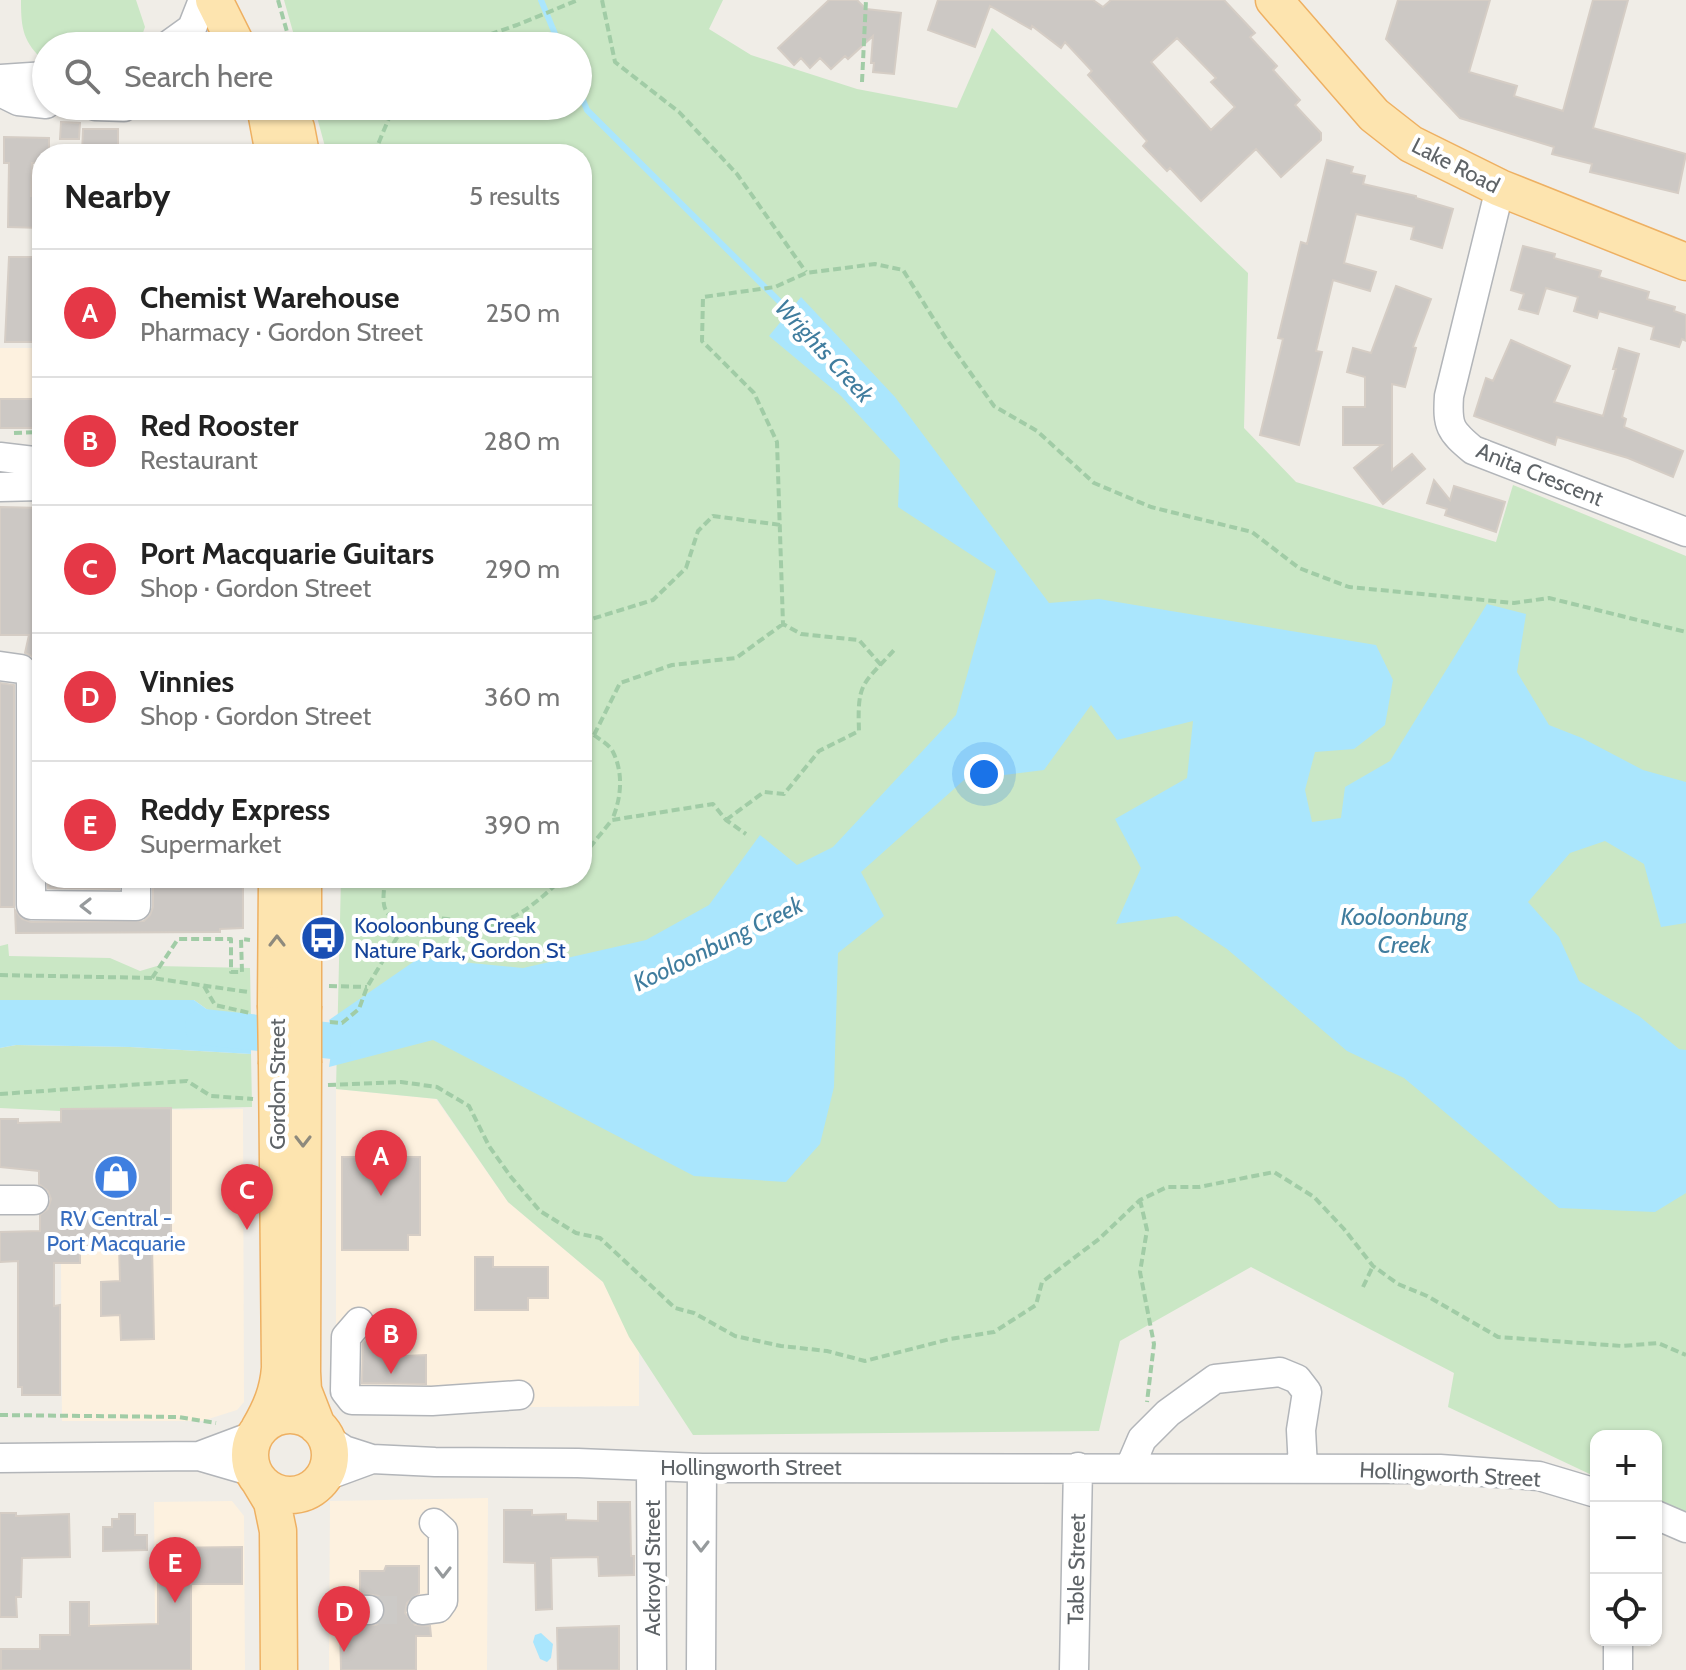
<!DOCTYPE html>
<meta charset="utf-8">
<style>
:root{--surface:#fff;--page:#f2f2f2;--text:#222;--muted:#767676;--line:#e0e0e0;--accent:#e53847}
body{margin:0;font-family:Cabin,sans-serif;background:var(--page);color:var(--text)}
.controls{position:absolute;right:24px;bottom:24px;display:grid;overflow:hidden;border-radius:16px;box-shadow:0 2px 6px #0004}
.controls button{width:72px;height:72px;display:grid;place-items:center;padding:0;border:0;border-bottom:2px solid var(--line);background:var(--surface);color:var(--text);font:40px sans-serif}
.you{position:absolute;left:984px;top:774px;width:28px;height:28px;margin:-20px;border:6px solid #fff;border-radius:50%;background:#1a73e8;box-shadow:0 0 0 12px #1a73e833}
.badge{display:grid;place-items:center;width:52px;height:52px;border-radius:50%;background:var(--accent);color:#fff;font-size:26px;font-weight:700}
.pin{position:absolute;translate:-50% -66px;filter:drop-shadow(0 2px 4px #0008)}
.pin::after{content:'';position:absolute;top:42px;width:28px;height:24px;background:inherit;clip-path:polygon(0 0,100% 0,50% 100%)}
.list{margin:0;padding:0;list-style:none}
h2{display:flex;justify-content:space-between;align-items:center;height:104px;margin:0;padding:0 32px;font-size:34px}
h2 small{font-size:26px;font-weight:400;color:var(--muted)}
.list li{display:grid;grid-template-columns:52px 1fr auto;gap:24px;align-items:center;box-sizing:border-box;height:128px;padding:0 32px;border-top:2px solid var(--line)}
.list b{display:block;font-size:30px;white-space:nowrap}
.list p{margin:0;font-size:26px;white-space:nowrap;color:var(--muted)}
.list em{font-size:26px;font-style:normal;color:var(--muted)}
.icon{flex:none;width:44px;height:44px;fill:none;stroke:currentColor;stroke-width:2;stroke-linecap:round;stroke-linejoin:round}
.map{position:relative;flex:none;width:1686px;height:1670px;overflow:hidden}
.search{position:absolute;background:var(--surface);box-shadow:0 2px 6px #0004;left:32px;top:32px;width:560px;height:88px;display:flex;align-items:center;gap:20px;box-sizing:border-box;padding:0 28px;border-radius:44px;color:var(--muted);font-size:30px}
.panel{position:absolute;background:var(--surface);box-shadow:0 2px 6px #0004;left:32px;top:144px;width:560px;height:744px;border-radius:32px}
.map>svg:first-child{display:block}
.commercial{fill:#fdf1df}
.green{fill:#cae7c5}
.water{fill:#aae6fd}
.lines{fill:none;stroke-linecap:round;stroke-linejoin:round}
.stream{stroke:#aae6fd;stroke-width:6}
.river{stroke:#aae6fd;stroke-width:36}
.building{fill:#ccc8c4;stroke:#d5cdc5;stroke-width:2;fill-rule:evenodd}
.minor-tunnel{stroke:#cccac7;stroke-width:28;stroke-dasharray:28 14;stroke-linecap:butt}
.minor-casing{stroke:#b2b5b9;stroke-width:31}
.major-casing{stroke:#eeb062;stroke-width:39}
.path{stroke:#a1cca6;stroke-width:4;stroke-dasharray:8 4;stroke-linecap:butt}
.minor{stroke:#fff;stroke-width:28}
.major{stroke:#fde4af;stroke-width:36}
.major-bridge-casing{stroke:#eeb062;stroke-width:39;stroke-linecap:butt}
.major-bridge{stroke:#fde4af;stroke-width:36}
.oneway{stroke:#969a9c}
.oneway2{stroke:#8e8a7d}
.labels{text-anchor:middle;stroke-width:8;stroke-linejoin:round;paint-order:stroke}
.street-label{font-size:22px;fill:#5e6367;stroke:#fff}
.transit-label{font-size:22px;fill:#164399;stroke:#fff;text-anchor:start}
.shop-label{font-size:22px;fill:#366cbe;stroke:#fff}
.water-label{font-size:24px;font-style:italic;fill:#407d9e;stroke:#fff}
</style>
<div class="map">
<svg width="1686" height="1670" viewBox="0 0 1686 1670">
<rect width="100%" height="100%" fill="#f0ede7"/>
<!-- commercial -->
<path class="commercial" d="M0,348H42V425H0Z
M336,1089L436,1099L508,1202L603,1282L639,1352V1406L346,1409L336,1400Z
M243,1109L244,1402L237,1410L202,1421H62L60,1111Z
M488,1498L487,1670H329L330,1501Z
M232,1501L244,1516L245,1670H91L90,1624L155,1623L154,1502Z"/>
<!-- green -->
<path class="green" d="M21,0H136L145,27L139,44L134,46H46L45,62C23,42 21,29 21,0Z
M284,0H723L709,29L751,55L857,89L957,108L992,28L1248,273L1244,428L1296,482L1496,542L1513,485L1686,556V1520L1656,1505V1436H1596V1477L1448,1407L1454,1373L1251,1267L1120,1341L1099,1431L693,1435L629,1337L603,1282L508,1202L437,1099L336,1089L341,878H582V154H327L314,106H578V46H297Z
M8,944L9,956L110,958L140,971L157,966L250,968L251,1019L219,1018L194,1000H0V946Z
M16,1045L130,1047L251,1054L252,1107L60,1111L0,1108V1048Z"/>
<!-- water -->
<path class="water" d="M801,297L895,397L1049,603L1099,599L1376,645L1393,680L1385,725L1354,749L1315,752L1305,790L1312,822L1341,818L1345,787L1390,761L1487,604L1526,614L1517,672L1549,725L1582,738L1643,770L1686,782V923L1661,927L1644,864L1605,841L1570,853L1528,902L1559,937L1579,981L1639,1016L1679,1049L1686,1050V1193L1655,1212L1559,1208L1404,1078L1347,1051L1227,949L1177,916L1116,924L1141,868L1115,819L1187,778L1193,721L1117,740L1091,705L1044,770L964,780L861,872L884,916L838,953L834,1087L820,1144L786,1182L694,1176L433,1040L329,1067L333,1041L329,1020L419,958L523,968L646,940L709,905L760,835L797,865L833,847L956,715L996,571L898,507L900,460L841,396L769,336Z
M0,1000H194L219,1018L251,1019V1054L130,1047L16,1045L0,1048Z
M541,1633L553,1644L551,1658L547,1662L540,1659L533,1642L535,1635Z"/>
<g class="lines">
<!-- stream -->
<path class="stream" d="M541,0L560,46
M578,88L587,110L794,316"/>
<!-- river -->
<path class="river" d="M203,1027L333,1041"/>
</g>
<!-- building -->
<path class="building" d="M829,0H857L866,9L901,13L894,74L873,72L874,63H871L873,36L848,59L845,56L831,69L820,58L810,68L801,58L794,65L778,48Z
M938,0H1093L1103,7L1111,0H1224L1255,33L1250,37L1277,66L1273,70L1300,100L1295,105L1321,133V140L1281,177L1256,149L1201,201L1170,168L1167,171L1143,146L1147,141L1088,75L1092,71L1065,42L1061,48L1032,26L1031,29L990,6L975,47L928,30ZM1177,38L1216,78L1211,82L1235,107L1211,130L1151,62Z
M1398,0H1490L1469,72L1517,86L1514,96L1563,111L1593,0H1628L1593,128L1686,154L1678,193L1590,172L1592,164L1552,154L1554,147L1460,118L1386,39Z
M61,122L80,123L79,139H60Z
M83,129H118V154H82Z
M4,137L49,138V154H42V163H32L31,196H42V228L8,227L9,163H4Z
M1327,160L1353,167L1351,173L1365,176L1363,184L1416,196V198L1453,209L1442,248L1411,239L1414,227L1356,214L1344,263L1376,272L1370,291L1333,280L1316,351L1322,352L1299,445L1260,435L1283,339L1278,338L1301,242L1307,244Z
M1523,246L1555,254L1554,258L1601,271L1599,277L1649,292L1647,299L1675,307L1674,311L1686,315V341L1682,339L1679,347L1651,339L1654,327L1599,311L1597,318L1574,311L1578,297L1546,288L1538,314L1519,309L1524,294L1511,290Z
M9,257H42V342H5Z
M1396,286L1431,299L1413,347L1416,348L1405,387L1392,384V470L1412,454L1425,469L1383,504L1354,468L1382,445H1343V407H1365V377L1347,372L1353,348L1371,353Z
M1511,340L1570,366L1554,402L1603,416L1616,369H1613L1619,348L1639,354L1622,417L1626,419L1624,427L1683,451L1673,477L1628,458L1557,437L1555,445L1474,416L1486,378L1493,381Z
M0,399H42V428H0Z
M1434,480L1450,500L1454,486L1505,502L1496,532L1445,515L1447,509L1427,503Z
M0,507L42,508V668L37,667L32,656L25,653L29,635H0Z
M0,683L14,685V907H0Z
M48,878H119V889L48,888Z
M153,878H243V928L220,929V932L16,933L15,910L22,919L31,922L144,921L150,915L153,907Z
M171,1108V1245H152L154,1339L121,1340L120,1315L101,1316V1282L120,1281L119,1245H80V1263H54V1306L60,1305V1395H22V1387H18V1261L0,1262V1232L40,1231V1215L48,1209L51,1199L48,1191L39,1184V1171L0,1167V1119H18V1123L61,1122V1109Z
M342,1157H420V1235H408V1250H342Z
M475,1257H493V1267H548V1298H528V1310H475Z
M403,1339V1356L426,1355V1384L362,1383L363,1343L366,1340Z
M598,1502H630L631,1556H634V1575L599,1576L598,1557L551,1558L552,1609L536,1610L535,1563L504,1562V1510H532V1515L566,1514V1520L598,1521Z
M0,1513H16V1516L69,1514L70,1557L22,1558L21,1597H16L17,1617H0Z
M119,1514H135V1535H147V1550L103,1551V1527H112V1519H119Z
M242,1547V1584H191V1670H1V1649H40V1635H70V1602H89V1626L158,1624V1548Z
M386,1566H419V1593L407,1603L405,1613L415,1625L430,1626L431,1636H416V1670H341L340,1626L376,1625L383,1620L386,1611L384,1603L379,1596L360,1593V1571H384Z
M619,1626V1670H558L557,1628Z"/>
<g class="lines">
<!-- minor-tunnel -->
<path class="minor-tunnel" d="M369,1610H422"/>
<!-- minor casing -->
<g class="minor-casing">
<path id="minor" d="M167,46L192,28L203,0
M0,79L46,76
M0,92L18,101L46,104
M95,106L124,107
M1500,188L1449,396C1447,426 1450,431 1473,450L1686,532
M0,457L42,462
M0,487L42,486
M0,666L21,669
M42,685L31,683V905L136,906V878
M0,1200H34
M359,1322L346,1337L345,1391L352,1400L432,1401L519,1395
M326,1438L344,1450L372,1459L435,1462L578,1463L702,1468L1440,1469L1539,1476L1596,1493
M199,1456L255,1435
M0,1458L199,1456L254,1472
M651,1466L652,1670
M1130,1467L1142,1439L1168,1413L1215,1379L1280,1372L1297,1379L1307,1392L1301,1430L1303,1468
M323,1477L372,1459
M1656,1515L1686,1528
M337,1609L369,1610
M422,1610L438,1608L443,1601V1531L434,1523
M701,1670L702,1468
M1074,1670L1078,1467
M1618,1670V1640"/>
</g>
<!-- major casing -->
<g class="major-casing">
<path id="major" d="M214,0L237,46
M1274,0L1374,115L1411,144L1500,188L1686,262
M265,106L274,154
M286,106L296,128L301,154
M276,1005L277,878
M303,1006V878
M303,1063L302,1372L303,1390L317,1426
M250 1455a40 40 0 1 1 80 0a40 40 0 1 1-80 0Z
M259,1429C271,1408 278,1392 280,1368L277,1064
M260,1482L272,1502L278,1531L279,1670"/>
</g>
<!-- path -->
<path class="path" d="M278,0L291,46
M602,0L615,62L679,112L737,174L806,272
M456,46L517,25L578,0
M862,82L866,0
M374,154L394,106
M14,433L42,432
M582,622L653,600L686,568L698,531L713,516L781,525
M881,665L859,640L801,634L783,624L777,442L754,393L702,341L703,297L775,287L806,273L875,264L903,270L945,337L994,406L1037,431L1094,483L1151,507L1252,532L1299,568L1349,587L1514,603L1549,598L1686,632
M594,735L620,683L672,665L736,658L783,624
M582,737L594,735C600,740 610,745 613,752C624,774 621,799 612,820
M726,820L764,792L784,794L819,751L859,731C857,681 863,685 894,650
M582,857L612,820L713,804L726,820L746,834
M385,878C383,904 379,912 404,926C418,921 431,917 447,919C455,920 463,925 471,926C509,929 537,902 563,878
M0,975L152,978L248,992
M152,978L178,939H231V972H242L241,939L250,940
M204,986L215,1005L250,1013
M329,986L367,987
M330,1022L342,1023L359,1009L367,987L404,926
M328,1085L401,1082L437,1087L469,1106L489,1146L511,1177L540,1211L576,1233L600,1238L675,1308L694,1313L735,1336L781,1346L827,1351L865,1361L950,1339L994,1332L1036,1305L1042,1282L1099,1239L1140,1200L1167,1187H1199L1274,1172L1314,1197L1344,1229L1373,1266L1398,1284L1427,1296L1498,1337L1622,1346L1658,1343L1686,1355
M0,1094L187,1081L211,1096L253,1099
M1140,1200L1147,1230L1140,1272L1154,1344L1147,1402
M1363,1287L1373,1266
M0,1415L178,1417L216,1423"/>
<!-- minor -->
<use href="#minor" class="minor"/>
<!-- major -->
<use href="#major" class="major"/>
<!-- major-bridge casing -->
<g class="major-bridge-casing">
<path id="major-bridge" d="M276,1005L277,1064
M303,1006V1063"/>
</g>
<!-- major-bridge -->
<use href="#major-bridge" class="major-bridge"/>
</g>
<!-- one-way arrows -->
<defs><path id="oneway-chevron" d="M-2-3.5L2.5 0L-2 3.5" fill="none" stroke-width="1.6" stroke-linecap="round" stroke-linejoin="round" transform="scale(2)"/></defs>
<g class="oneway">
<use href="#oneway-chevron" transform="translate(86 906) rotate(-180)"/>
<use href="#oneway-chevron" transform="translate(701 1546) rotate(90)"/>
<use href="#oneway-chevron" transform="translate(443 1572) rotate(90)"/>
</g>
<g class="oneway2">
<use href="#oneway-chevron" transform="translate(277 941) rotate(-90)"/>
<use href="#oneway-chevron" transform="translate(303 1141) rotate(90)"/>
</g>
<!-- icons -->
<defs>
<g id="bus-disc" transform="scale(2.3)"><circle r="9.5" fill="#1a4fb4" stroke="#fff"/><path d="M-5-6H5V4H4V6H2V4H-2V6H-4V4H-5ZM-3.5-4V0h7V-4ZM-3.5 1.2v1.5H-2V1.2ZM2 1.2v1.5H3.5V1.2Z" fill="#fff"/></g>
<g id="shop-disc" transform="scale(2.3)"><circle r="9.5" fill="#3f7fe0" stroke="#fff"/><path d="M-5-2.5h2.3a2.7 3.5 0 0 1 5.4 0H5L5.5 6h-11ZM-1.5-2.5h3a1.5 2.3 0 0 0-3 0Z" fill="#fff"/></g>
</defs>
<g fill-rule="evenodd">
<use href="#bus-disc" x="323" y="938"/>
<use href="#shop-disc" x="116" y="1177"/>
</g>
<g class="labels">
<!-- street labels -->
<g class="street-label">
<text transform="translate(1456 165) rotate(27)" y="8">Lake Road</text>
<text transform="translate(1540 474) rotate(22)" y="8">Anita Crescent</text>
<text transform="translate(277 1084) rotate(-90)" y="8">Gordon Street</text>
<text x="751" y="1475">Hollingworth Street</text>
<text transform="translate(1450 1474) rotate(3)" y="8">Hollingworth Street</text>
<text transform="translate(652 1568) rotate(-90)" y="8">Ackroyd Street</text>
<text transform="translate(1076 1569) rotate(-89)" y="8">Table Street</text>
</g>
<!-- transit labels -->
<g class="transit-label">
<text x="354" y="933">Kooloonbung Creek<tspan x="354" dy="25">Nature Park, Gordon St</tspan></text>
</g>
<!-- shop labels -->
<g class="shop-label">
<text x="116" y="1226">RV Central -<tspan x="116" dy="25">Port Macquarie</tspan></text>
</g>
<!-- water labels -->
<g class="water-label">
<text transform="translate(824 351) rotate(47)" y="8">Wrights Creek</text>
<text x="1404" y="925">Kooloonbung<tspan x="1404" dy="28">Creek</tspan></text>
<text transform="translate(718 944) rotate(-26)" y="8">Kooloonbung Creek</text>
</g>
</g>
</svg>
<div class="controls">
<button>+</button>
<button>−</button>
<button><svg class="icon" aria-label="locate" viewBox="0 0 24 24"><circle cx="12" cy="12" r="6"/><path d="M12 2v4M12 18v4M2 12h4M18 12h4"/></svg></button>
</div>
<div class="you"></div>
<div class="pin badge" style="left:381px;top:1196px">A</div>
<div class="pin badge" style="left:391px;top:1374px">B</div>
<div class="pin badge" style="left:247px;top:1230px">C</div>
<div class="pin badge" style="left:344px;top:1652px">D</div>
<div class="pin badge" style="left:175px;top:1603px">E</div>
<div class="search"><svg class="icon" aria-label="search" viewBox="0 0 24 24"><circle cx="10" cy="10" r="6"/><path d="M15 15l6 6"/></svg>Search here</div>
<section class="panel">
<h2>Nearby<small>5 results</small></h2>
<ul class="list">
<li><span class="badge">A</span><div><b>Chemist Warehouse</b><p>Pharmacy · Gordon Street</p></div><em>250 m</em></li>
<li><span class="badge">B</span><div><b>Red Rooster</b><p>Restaurant</p></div><em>280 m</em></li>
<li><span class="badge">C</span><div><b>Port Macquarie Guitars</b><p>Shop · Gordon Street</p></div><em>290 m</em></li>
<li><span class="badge">D</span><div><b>Vinnies</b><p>Shop · Gordon Street</p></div><em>360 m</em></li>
<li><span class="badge">E</span><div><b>Reddy Express</b><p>Supermarket</p></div><em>390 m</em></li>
</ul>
</section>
</div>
